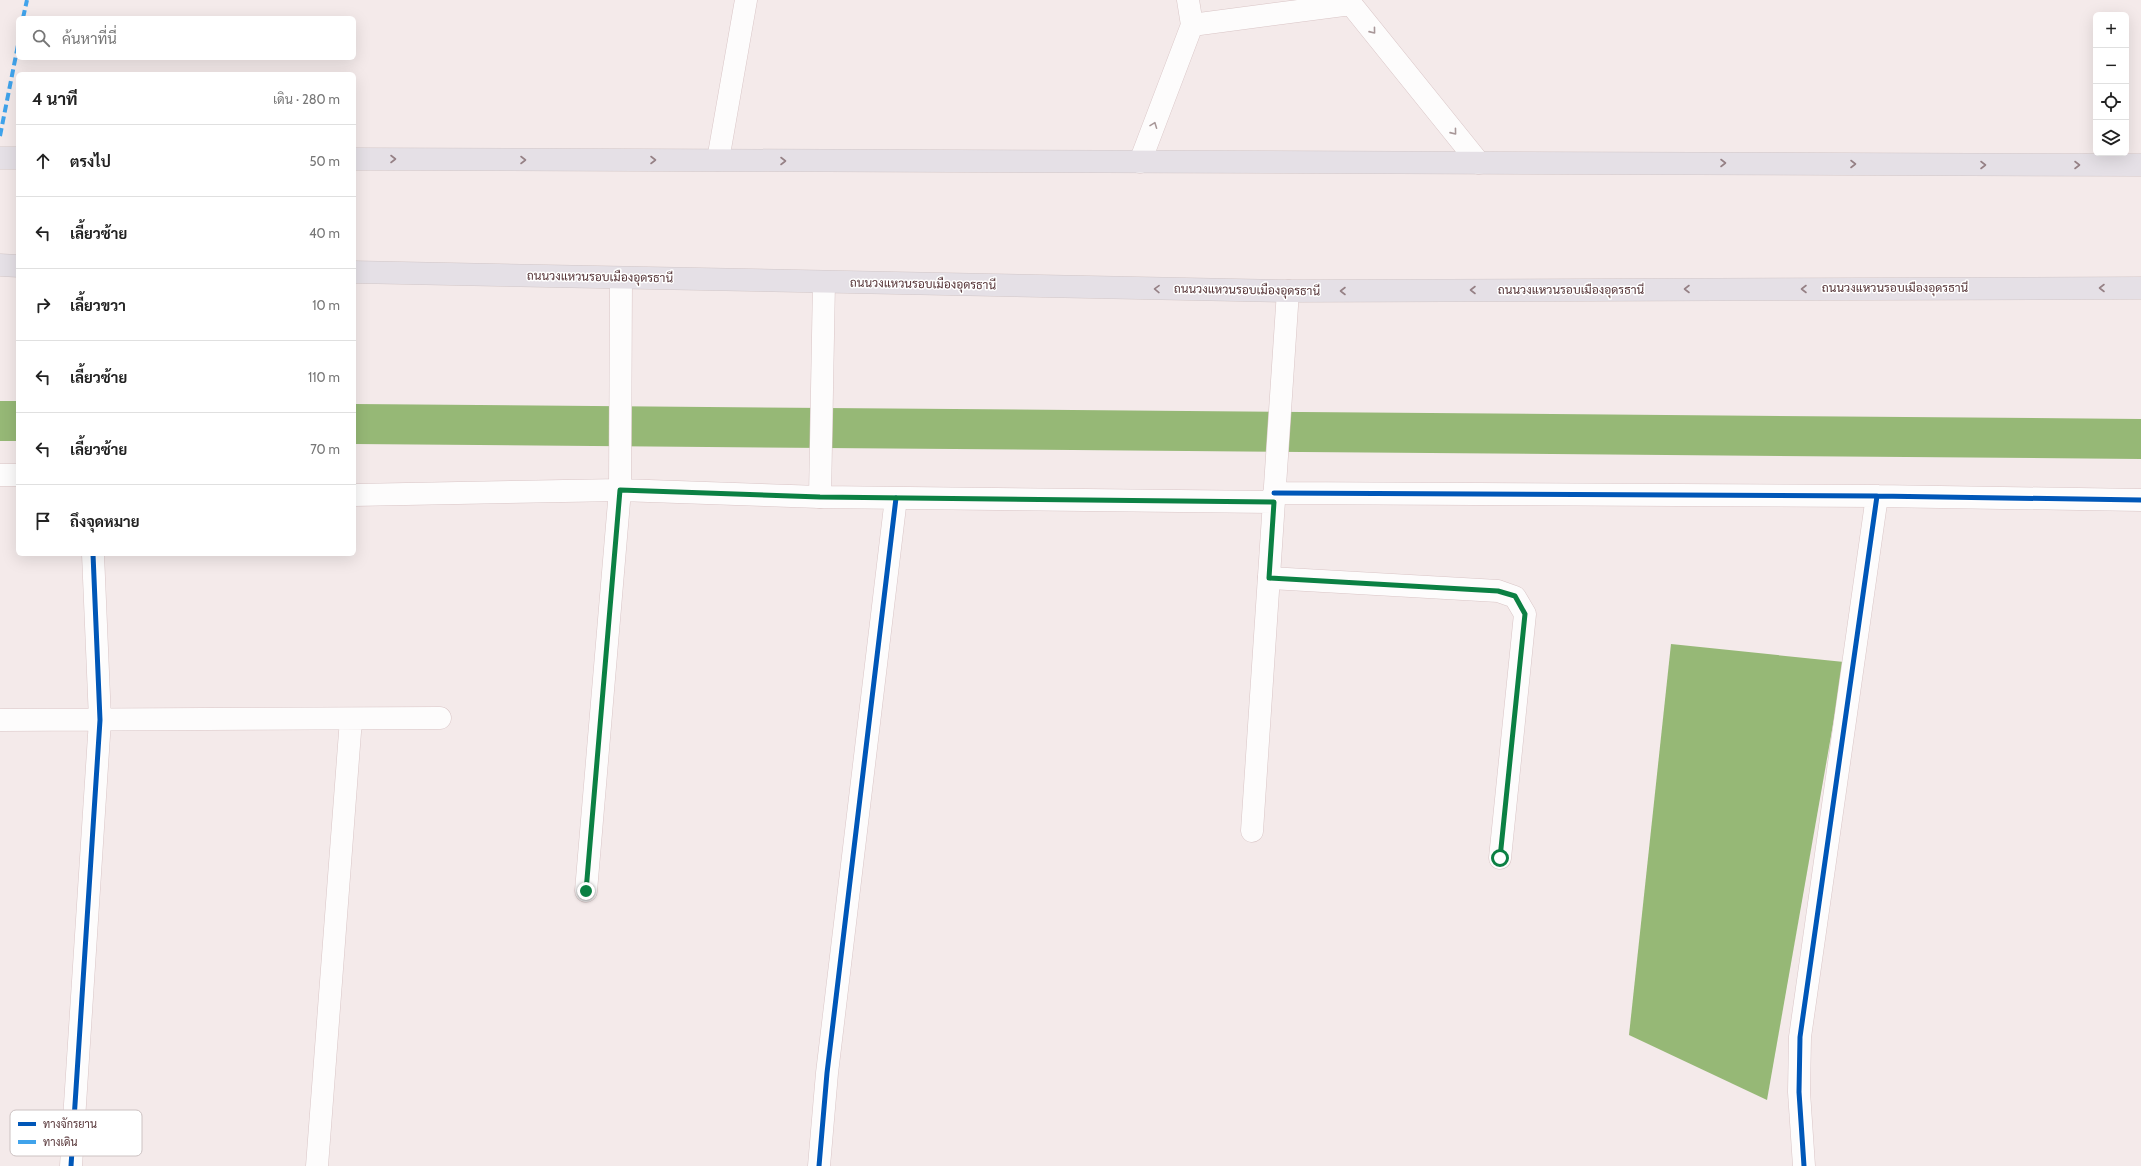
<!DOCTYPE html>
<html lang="th">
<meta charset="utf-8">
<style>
:root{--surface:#fff;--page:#f2f2f2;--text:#222;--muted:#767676;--line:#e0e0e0}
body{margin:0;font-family:Cabin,Sarabun,sans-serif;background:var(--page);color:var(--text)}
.controls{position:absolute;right:12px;top:12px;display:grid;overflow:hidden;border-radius:6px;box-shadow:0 4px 16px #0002}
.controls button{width:36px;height:36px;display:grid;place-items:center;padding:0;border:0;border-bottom:1px solid var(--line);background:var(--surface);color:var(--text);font:20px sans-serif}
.stop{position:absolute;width:12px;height:12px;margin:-9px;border:3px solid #0b8043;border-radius:50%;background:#fff}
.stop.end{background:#0b8043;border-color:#fff;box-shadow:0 1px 4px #0008}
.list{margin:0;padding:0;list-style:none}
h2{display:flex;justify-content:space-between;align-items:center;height:52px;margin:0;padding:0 16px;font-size:17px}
h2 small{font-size:13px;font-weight:400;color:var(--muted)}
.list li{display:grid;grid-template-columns:26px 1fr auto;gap:12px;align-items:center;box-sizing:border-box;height:72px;padding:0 16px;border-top:1px solid var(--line)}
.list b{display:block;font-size:15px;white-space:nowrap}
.list em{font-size:13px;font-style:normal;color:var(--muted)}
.icon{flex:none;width:22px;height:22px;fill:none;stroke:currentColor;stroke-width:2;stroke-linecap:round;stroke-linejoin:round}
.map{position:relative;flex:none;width:2141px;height:1166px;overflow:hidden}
.search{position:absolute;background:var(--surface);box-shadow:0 4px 16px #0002;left:16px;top:16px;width:340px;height:44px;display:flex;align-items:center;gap:10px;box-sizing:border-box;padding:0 14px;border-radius:6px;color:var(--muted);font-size:15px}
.panel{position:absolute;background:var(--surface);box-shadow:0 4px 16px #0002;left:16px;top:72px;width:340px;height:484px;border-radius:6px}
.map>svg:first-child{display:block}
.water{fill:#96b876}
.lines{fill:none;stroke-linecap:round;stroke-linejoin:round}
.canal{stroke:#96b876;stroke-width:40}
.service-casing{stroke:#d9c5c6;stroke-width:23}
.minor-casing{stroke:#d9c5c6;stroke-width:23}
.trunk-casing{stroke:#d2c7c8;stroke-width:23}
.service{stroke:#fdfcfc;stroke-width:22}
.minor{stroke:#fdfcfc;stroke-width:22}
.trunk{stroke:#e5e0e6;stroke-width:22}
.quiet{stroke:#40a3eb;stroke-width:4;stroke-dasharray:8 4;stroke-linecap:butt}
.cycleway-casing{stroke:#fff;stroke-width:8}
.cycleway{stroke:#0057b8;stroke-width:5}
.oneway{stroke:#a89798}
.oneway2{stroke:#958085}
.route{stroke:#0b8043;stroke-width:5}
.labels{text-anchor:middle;stroke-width:3;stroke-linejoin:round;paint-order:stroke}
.street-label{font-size:12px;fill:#543235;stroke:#fff}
.key{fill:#fff;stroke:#ccc2c2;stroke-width:1}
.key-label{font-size:11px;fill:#543235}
</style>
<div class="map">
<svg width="2141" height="1166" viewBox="0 0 2141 1166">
<rect width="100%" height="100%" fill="#f4eaea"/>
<!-- water -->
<path class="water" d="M1671,644L1844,662L1767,1100L1629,1035Z"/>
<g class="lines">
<!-- canal -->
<path class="canal" d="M0,421H18
M354,424L2141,439"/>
<!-- service casing -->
<g class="service-casing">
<path id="service" d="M1350,0L1351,4L1479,163
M1192,25L1351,4
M718,160L746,0
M1140,162L1192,25L1188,0
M621,278L620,490L820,497
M354,495L620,490L586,891
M1269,578L1498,591L1515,597L1525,614L1500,858"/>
</g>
<!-- minor casing -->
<g class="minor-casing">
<path id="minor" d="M824,282L820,497L1274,502
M0,475H18
M1274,493L1877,496L2141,500
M0,720L440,718
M1252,831L1288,291
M71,1166L100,720L93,554
M317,1166L351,719
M819,1166L827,1073L896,498
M1804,1166L1799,1092L1800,1037L1877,496"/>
</g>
<!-- trunk casing -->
<g class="trunk-casing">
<path id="trunk" d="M0,158H18
M354,159L2141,165
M0,265L18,266
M354,272L1288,291L2141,288"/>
</g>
<!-- service -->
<use href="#service" class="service"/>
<!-- minor -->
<use href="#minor" class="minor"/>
<!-- trunk -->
<use href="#trunk" class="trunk"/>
<!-- quiet -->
<path class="quiet" d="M23,18L27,0
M0,136L18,45"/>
<!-- cycleway casing -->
<g class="cycleway-casing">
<path id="cycleway" d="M1274,493L1877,496L2141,500
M71,1166L100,720L93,554
M819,1166L827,1073L896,498
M1804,1166L1799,1092L1800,1037L1877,496"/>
</g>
<!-- cycleway -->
<use href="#cycleway" class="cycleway"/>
</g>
<!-- one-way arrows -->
<defs><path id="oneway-chevron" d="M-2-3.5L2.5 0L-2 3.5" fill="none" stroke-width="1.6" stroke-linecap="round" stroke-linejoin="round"/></defs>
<g class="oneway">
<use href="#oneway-chevron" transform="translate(1373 31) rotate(51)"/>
<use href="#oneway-chevron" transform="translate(1154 125) rotate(-69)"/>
<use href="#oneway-chevron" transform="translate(1454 132) rotate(51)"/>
</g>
<g class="oneway2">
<use href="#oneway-chevron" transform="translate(393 159)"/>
<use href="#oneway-chevron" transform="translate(523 160)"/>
<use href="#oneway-chevron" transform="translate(653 160)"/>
<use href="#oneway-chevron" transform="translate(783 161)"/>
<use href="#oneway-chevron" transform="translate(1723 163)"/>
<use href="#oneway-chevron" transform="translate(1853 164)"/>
<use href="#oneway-chevron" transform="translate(1983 165)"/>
<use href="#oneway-chevron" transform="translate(2077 165)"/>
<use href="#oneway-chevron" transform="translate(2102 288) rotate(180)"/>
<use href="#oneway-chevron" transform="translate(1157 289) rotate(-179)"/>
<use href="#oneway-chevron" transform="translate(1687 289) rotate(180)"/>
<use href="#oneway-chevron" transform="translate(1804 289) rotate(180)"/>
<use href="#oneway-chevron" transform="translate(1473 290) rotate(180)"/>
<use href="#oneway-chevron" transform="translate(1343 291) rotate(180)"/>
</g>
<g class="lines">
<!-- route -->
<path class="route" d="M586,891L620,490L820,497L1274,502L1269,578L1498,591L1515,596L1525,614L1500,858"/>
</g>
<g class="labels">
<!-- street labels -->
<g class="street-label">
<text transform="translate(600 277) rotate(1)" y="4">ถนนวงแหวนรอบเมืองอุดรธานี</text>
<text transform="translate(923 284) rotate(1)" y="4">ถนนวงแหวนรอบเมืองอุดรธานี</text>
<text x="1895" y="292">ถนนวงแหวนรอบเมืองอุดรธานี</text>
<text transform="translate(1247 290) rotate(1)" y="4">ถนนวงแหวนรอบเมืองอุดรธานี</text>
<text x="1571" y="294">ถนนวงแหวนรอบเมืองอุดรธานี</text>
</g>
</g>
<!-- legend -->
<rect x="10" y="1110" width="132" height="46" rx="6" class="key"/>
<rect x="18" y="1122" width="18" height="4" fill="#0057b8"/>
<rect x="18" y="1140" width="18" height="4" fill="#40a3eb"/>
<g class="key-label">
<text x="43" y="1128">ทางจักรยาน</text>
<text x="43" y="1146">ทางเดิน</text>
</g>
</svg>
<div class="controls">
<button>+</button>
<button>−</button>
<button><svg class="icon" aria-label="locate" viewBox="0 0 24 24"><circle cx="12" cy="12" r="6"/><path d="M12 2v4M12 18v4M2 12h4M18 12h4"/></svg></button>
<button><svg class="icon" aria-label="layers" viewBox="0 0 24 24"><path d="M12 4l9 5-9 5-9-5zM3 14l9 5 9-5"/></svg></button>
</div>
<div class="stop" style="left:1500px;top:858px"></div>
<div class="stop end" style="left:586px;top:891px"></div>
<div class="search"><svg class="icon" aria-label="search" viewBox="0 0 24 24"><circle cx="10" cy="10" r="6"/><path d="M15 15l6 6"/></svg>ค้นหาที่นี่</div>
<section class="panel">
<h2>4 นาที<small>เดิน · 280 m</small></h2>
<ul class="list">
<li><svg class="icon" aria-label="ahead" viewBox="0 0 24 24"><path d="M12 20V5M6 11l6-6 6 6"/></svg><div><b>ตรงไป</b></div><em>50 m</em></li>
<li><svg class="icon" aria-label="left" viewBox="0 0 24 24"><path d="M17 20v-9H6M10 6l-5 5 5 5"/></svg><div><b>เลี้ยวซ้าย</b></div><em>40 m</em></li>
<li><svg class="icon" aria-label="right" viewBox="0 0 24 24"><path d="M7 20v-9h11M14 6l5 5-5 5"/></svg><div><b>เลี้ยวขวา</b></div><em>10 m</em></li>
<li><svg class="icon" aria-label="left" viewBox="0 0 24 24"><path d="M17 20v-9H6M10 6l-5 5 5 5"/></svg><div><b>เลี้ยวซ้าย</b></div><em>110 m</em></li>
<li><svg class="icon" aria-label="left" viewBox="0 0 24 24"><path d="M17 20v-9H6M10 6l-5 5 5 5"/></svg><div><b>เลี้ยวซ้าย</b></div><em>70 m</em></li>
<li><svg class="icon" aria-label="arrive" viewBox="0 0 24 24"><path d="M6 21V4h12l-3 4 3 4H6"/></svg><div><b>ถึงจุดหมาย</b></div></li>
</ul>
</section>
</div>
